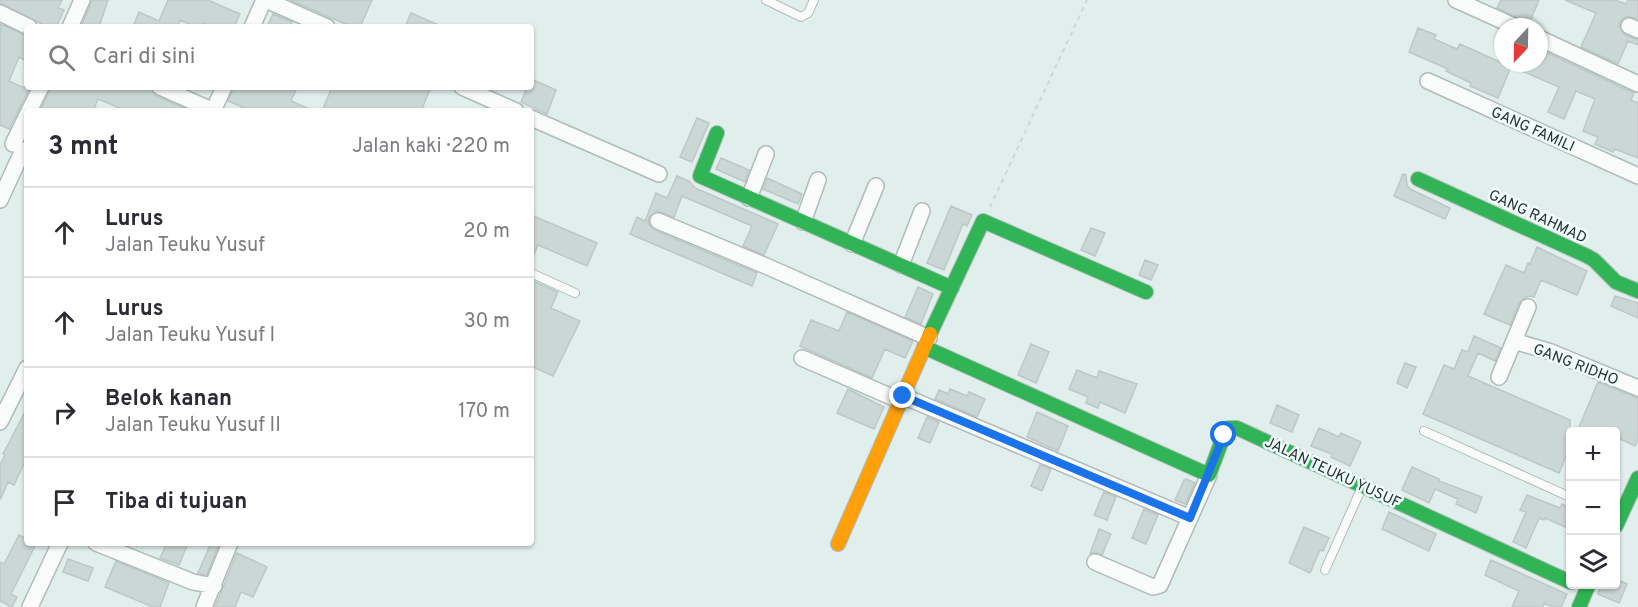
<!DOCTYPE html>
<html lang="id">
<meta charset="utf-8">
<style>
:root{--surface:#fff;--page:#f7f7f7;--text:#2b2b33;--muted:#7c7c81;--line:#e1e1e2}
body{margin:0;font-family:Overpass,sans-serif;background:var(--page);color:var(--text)}
.controls{position:absolute;right:18px;bottom:18px;display:grid;overflow:hidden;border-radius:6px;box-shadow:0 2px 4px #0004}
.controls button{width:54px;height:54px;display:grid;place-items:center;padding:0;border:0;border-bottom:2px solid var(--line);background:var(--surface);color:var(--text);font:30px sans-serif}
.compass{position:absolute;left:1494px;top:18px;width:54px;height:54px;border-radius:50%;background:var(--surface);box-shadow:0 2px 4px #0004;rotate:202deg}
.stop{position:absolute;width:18px;height:18px;margin:-14px;border:4px solid #1a73e8;border-radius:50%;background:#fff}
.stop.end{background:#1a73e8;border-color:#fff;box-shadow:0 2px 6px #0008}
.list{margin:0;padding:0;list-style:none}
h2{display:flex;justify-content:space-between;align-items:center;height:78px;margin:0;padding:0 24px;font-size:26px}
h2 small{font-size:20px;font-weight:400;color:var(--muted)}
.list li{display:grid;grid-template-columns:39px 1fr auto;gap:18px;align-items:center;box-sizing:border-box;height:90px;padding:0 24px;border-top:2px solid var(--line)}
.list b{display:block;font-size:22px;white-space:nowrap}
.list p{margin:0;font-size:20px;white-space:nowrap;color:var(--muted)}
.list em{font-size:20px;font-style:normal;color:var(--muted)}
.icon{flex:none;width:33px;height:33px;fill:none;stroke:currentColor;stroke-width:2;stroke-linecap:round;stroke-linejoin:round}
.map{position:relative;flex:none;width:1638px;height:607px;overflow:hidden}
.search{position:absolute;background:var(--surface);box-shadow:0 2px 4px #0004;left:24px;top:24px;width:510px;height:66px;display:flex;align-items:center;gap:15px;box-sizing:border-box;padding:0 21px;border-radius:6px;color:var(--muted);font-size:22px}
.panel{position:absolute;background:var(--surface);box-shadow:0 2px 4px #0004;left:24px;top:108px;width:510px;height:438px;border-radius:6px}
.map>svg:first-child{display:block}
.building{fill:#cbd7d5;stroke:#bdc8c6;stroke-width:1.5}
.lines{fill:none;stroke-linecap:round;stroke-linejoin:round}
.lane-casing{stroke:#b0bbb9;stroke-width:10}
.street-casing{stroke:#b0bbb9;stroke-width:18}
.fast-casing{stroke:#b0bbb9;stroke-width:16}
.slow-casing{stroke:#b0bbb9;stroke-width:16}
.path{stroke:#d1d5d4;stroke-width:2;stroke-dasharray:4.5 4.5;stroke-linecap:butt}
.lane{stroke:#fafcfc;stroke-width:8}
.street{stroke:#fafcfc;stroke-width:15}
.fast{stroke:#30b455;stroke-width:14}
.slow{stroke:#ff9f0a;stroke-width:14}
.route{stroke:#1a73e8;stroke-width:8}
.labels{text-anchor:middle;stroke-width:5;stroke-linejoin:round;paint-order:stroke}
.street-label{font-size:15px;fill:#283231;stroke:#effefd}
</style>
<div class="map">
<svg width="1638" height="607" viewBox="0 0 1638 607">
<rect width="100%" height="100%" fill="#e0eeec"/>
<!-- building -->
<path class="building" d="M0,0H62L58,8L64,10L56,27H48L0,3Z
M92,0H108L99,27H81Z
M168,0H208L240,14L234,27H213L203,23L201,27H196L180,20L177,27H133L139,12L159,21Z
M290,0H372L360,27L343,23Z
M1501,0H1539L1529,24L1497,8Z
M1565,0H1615L1626,4L1628,0H1638V19L1627,16L1620,22L1619,26L1625,35L1638,40V45L1628,41L1618,64L1581,47L1596,13Z
M411,13L443,27H405Z
M273,14L292,22L290,27H267Z
M0,24L27,36V61L19,57L9,81L22,87H30L9,129L0,125Z
M1418,28L1436,35L1434,39L1457,49L1460,44L1511,67L1498,98L1470,86L1471,83L1446,71L1448,69L1409,52Z
M1539,49L1634,93L1631,100L1638,103V158L1615,149L1613,152L1595,144L1598,137L1583,131L1595,99L1576,91L1564,119L1548,112L1559,87L1503,63H1539Z
M531,79L556,90L547,114L521,102L527,87H531Z
M51,87H150L156,96L184,108L183,111H127L98,99L93,111H40Z
M234,87H297L291,101L314,111H252L228,101Z
M332,87H431L421,111H322Z
M697,118L709,123L692,162L680,157Z
M721,158L749,170L745,182L716,169Z
M1403,174L1406,175L1407,186L1412,190L1450,208L1445,219L1394,196Z
M677,176L689,181L695,188L778,224L764,255L743,246L752,226L682,196L674,217L657,211L649,217L648,223L654,230L757,273L752,286L630,234L637,217L645,221L656,193L667,198Z
M767,178L802,194L798,204L763,189Z
M951,206L972,215L967,226L963,224L944,270L927,263Z
M531,215L597,243L587,266L538,245L531,262Z
M1091,228L1105,233L1095,256L1081,250Z
M1537,247L1587,271L1577,295L1541,280L1534,297L1531,296L1526,297L1519,303L1510,325L1484,314L1506,265L1524,273L1528,263L1530,264Z
M1145,260L1158,265L1151,280L1139,275Z
M531,280L558,292L551,308L580,321L553,376L531,366Z
M918,287L933,294L921,324L905,317Z
M1615,296L1638,303V318L1611,306Z
M847,312L913,341L905,358L885,349L872,378L800,346L811,320L839,331Z
M1474,336L1501,348L1495,361L1478,353L1468,376L1570,420V458L1566,456L1559,473L1423,414L1444,365L1454,369L1462,350L1468,352Z
M1031,344L1049,352L1036,383L1018,375Z
M1405,363L1416,367L1407,388L1397,383Z
M1077,370L1097,378L1099,371L1137,384L1125,413L1100,402L1098,408L1086,403L1088,397L1069,389Z
M1598,382L1638,398V439L1635,446L1616,437V432H1577Z
M848,389L884,407L874,429L837,413Z
M950,389L967,396L969,392L985,399L977,417L935,399L939,390L948,394Z
M1277,405L1299,415L1292,432L1270,423Z
M27,408V457L14,485L8,482L0,500V465L5,455L3,454Z
M1037,412L1068,426L1058,451L1027,437Z
M927,417L939,422L930,443L918,438Z
M1319,428L1339,437L1341,433L1361,442L1350,466L1331,457L1332,454L1311,446Z
M1040,465L1051,469L1042,491L1031,486Z
M1412,467L1439,479V481L1482,497L1476,513L1456,504L1458,499L1435,489L1429,503L1402,490Z
M1186,479L1195,483L1185,504L1175,500L1184,480Z
M1104,492L1116,497L1107,520L1094,515Z
M1527,495L1560,508L1562,504L1570,508V529L1545,518L1544,520L1539,518L1526,548L1513,542L1526,512L1520,510Z
M1144,509L1158,515L1146,544L1132,538Z
M1389,512L1436,534L1429,551L1382,529Z
M1304,527L1329,538L1323,551L1320,550L1310,573L1289,563Z
M1099,529L1111,534L1102,555L1094,552L1090,554Z
M19,535L27,539V543L36,544L11,594L17,597L12,607L0,601V562L4,564Z
M167,543H188L179,565L160,558Z
M211,543H219L207,575L198,573Z
M237,553L267,567L253,597L241,592L235,607H215Z
M68,559L93,568L88,581L63,572Z
M1491,560L1567,594L1561,607H1553L1544,603L1543,607H1512L1519,591L1485,575Z
M116,561L169,583L160,607H153L105,587Z
M1616,579L1627,584L1619,603L1598,594L1601,585H1616Z"/>
<g class="lines">
<!-- lane casing -->
<g class="lane-casing">
<path id="lane" d="M766,0L801,17L808,13L814,0
M531,273L575,293
M1424,431L1570,497
M1325,570L1362,487"/>
</g>
<!-- street casing -->
<g class="street-casing">
<path id="street" d="M266,0L327,27
M1456,0L1516,27
M0,13L29,27
M1629,26L1638,30
M70,27L82,0
M252,27L264,0
M1539,38L1638,84
M1428,81L1638,176
M160,87L214,111
M462,87L516,111
M29,111L41,87
M213,111L224,87
M531,118L659,174
M13,144L27,115
M749,198L766,154
M0,200L23,150
M658,221L766,266L929,338
M803,222L818,180
M852,244L876,186
M901,265L922,211
M1514,341L1551,352L1638,388
M802,358L901,401
M1499,377L1528,307
M903,396L1190,518
M0,422L27,368
M96,543L193,582L214,586
M1095,562L1153,587L1160,585L1209,475
M30,607L60,543
M204,607L230,543"/>
</g>
<!-- fast casing -->
<g class="fast-casing">
<path id="fast" d="M717,133L700,176L952,288
M1418,179L1587,256L1594,260L1616,282L1638,291
M930,334L983,221L1146,292
M924,347L1209,475L1224,435L1229,428H1237L1570,582
M1616,526L1638,478
M1579,607L1589,584"/>
</g>
<!-- slow casing -->
<g class="slow-casing">
<path id="slow" d="M838,544L930,334"/>
</g>
<!-- path -->
<path class="path" d="M990,207L1087,0"/>
<!-- lane -->
<use href="#lane" class="lane"/>
<!-- street -->
<use href="#street" class="street"/>
<!-- fast -->
<use href="#fast" class="fast"/>
<!-- slow -->
<use href="#slow" class="slow"/>
</g>
<g class="lines">
<!-- route -->
<path class="route" d="M903,396L1190,518L1224,435"/>
</g>
<g class="labels">
<!-- street labels -->
<g class="street-label">
<text transform="translate(1533 129) rotate(24)" y="5">GANG FAMILI</text>
<text transform="translate(1538 216) rotate(25)" y="5">GANG RAHMAD</text>
<text transform="translate(1576 364) rotate(21)" y="5">GANG RIDHO</text>
<text transform="translate(1333 472) rotate(25)" y="5">JALAN TEUKU YUSUF</text>
</g>
</g>
</svg>
<div class="controls">
<button>+</button>
<button>−</button>
<button><svg class="icon" aria-label="layers" viewBox="0 0 24 24"><path d="M12 4l9 5-9 5-9-5zM3 14l9 5 9-5"/></svg></button>
</div>
<svg class="compass" viewBox="-18 -18 36 36"><path d="M0-13l5 13h-10z" fill="#e53935"/><path d="M0 13l5-13h-10z" fill="#7c7c81"/></svg>
<div class="stop" style="left:1224px;top:435px"></div>
<div class="stop end" style="left:903px;top:396px"></div>
<div class="search"><svg class="icon" aria-label="search" viewBox="0 0 24 24"><circle cx="10" cy="10" r="6"/><path d="M15 15l6 6"/></svg>Cari di sini</div>
<section class="panel">
<h2>3 mnt<small>Jalan kaki · 220 m</small></h2>
<ul class="list">
<li><svg class="icon" aria-label="ahead" viewBox="0 0 24 24"><path d="M12 20V5M6 11l6-6 6 6"/></svg><div><b>Lurus</b><p>Jalan Teuku Yusuf</p></div><em>20 m</em></li>
<li><svg class="icon" aria-label="ahead" viewBox="0 0 24 24"><path d="M12 20V5M6 11l6-6 6 6"/></svg><div><b>Lurus</b><p>Jalan Teuku Yusuf I</p></div><em>30 m</em></li>
<li><svg class="icon" aria-label="right" viewBox="0 0 24 24"><path d="M7 20v-9h11M14 6l5 5-5 5"/></svg><div><b>Belok kanan</b><p>Jalan Teuku Yusuf II</p></div><em>170 m</em></li>
<li><svg class="icon" aria-label="arrive" viewBox="0 0 24 24"><path d="M6 21V4h12l-3 4 3 4H6"/></svg><div><b>Tiba di tujuan</b></div></li>
</ul>
</section>
</div>
